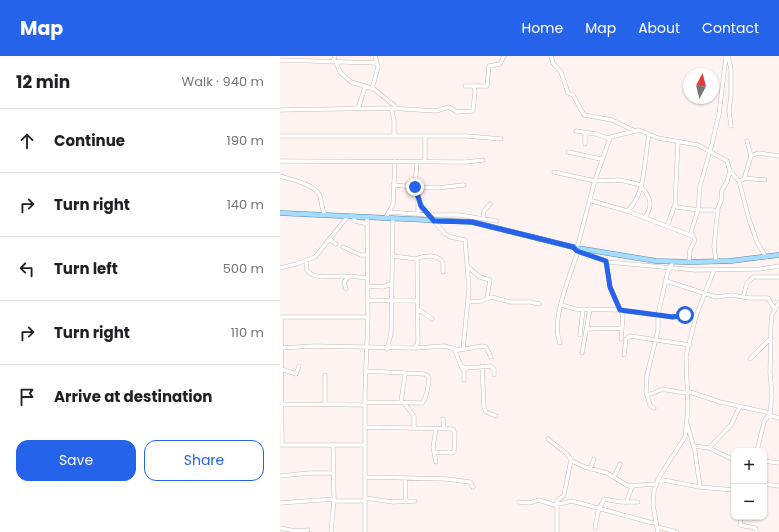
<!DOCTYPE html>
<meta charset="utf-8">
<style>
:root{--surface:#fff;--page:#f2f2f2;--text:#202124;--muted:#757577;--line:#e0e0e0;--accent:#2563eb}
body{margin:0;font-family:Poppins,sans-serif;background:var(--page);color:var(--text)}
.controls{position:absolute;right:12px;bottom:12px;display:grid;overflow:hidden;border-radius:8px;box-shadow:0 1px 3px #0004}
.controls button{width:36px;height:36px;display:grid;place-items:center;padding:0;border:0;border-bottom:1px solid var(--line);background:var(--surface);color:var(--text);font:20px sans-serif}
.compass{position:absolute;left:403px;top:12px;width:36px;height:36px;border-radius:50%;background:var(--surface);box-shadow:0 1px 3px #0004;rotate:7deg}
.stop{position:absolute;width:12px;height:12px;margin:-9px;border:3px solid #2563eb;border-radius:50%;background:#fff}
.stop.end{background:#2563eb;border-color:#fff;box-shadow:0 1px 4px #0008}
.list{margin:0;padding:0;list-style:none}
h2{display:flex;justify-content:space-between;align-items:center;height:52px;margin:0;padding:0 16px;font-size:17px}
h2 small{font-size:13px;font-weight:400;color:var(--muted)}
.list li{display:grid;grid-template-columns:26px 1fr auto;gap:12px;align-items:center;box-sizing:border-box;height:64px;padding:0 16px;border-top:1px solid var(--line)}
.list b{display:block;font-size:15px;white-space:nowrap}
.list em{font-size:13px;font-style:normal;color:var(--muted)}
.actions{display:flex;gap:8px;padding:12px 16px}
.actions a{flex:1;padding:9px 0;border:1px solid var(--accent);border-radius:12px;text-align:center;font-size:14px;color:var(--accent)}
.actions .main{background:var(--accent);color:#fff}
.icon{flex:none;width:22px;height:22px;fill:none;stroke:currentColor;stroke-width:2;stroke-linecap:round;stroke-linejoin:round}
.map{position:relative;flex:none;width:499px;height:476px;overflow:hidden}
header{display:flex;align-items:center;gap:24px;box-sizing:border-box;height:56px;padding:0 20px;background:var(--accent);color:#fff}
header strong{font-size:19px}
nav{display:flex;gap:22px;margin-inline-start:auto;font-size:14px}
main{display:flex}
aside{flex:1;background:var(--surface)}
.map>svg:first-child{display:block}
.lines{fill:none;stroke-linecap:round;stroke-linejoin:round}
.minor-casing{stroke:#c7b9b7;stroke-width:4.5}
.major-casing{stroke:#508baf;stroke-width:5.5}
.minor{stroke:#fff;stroke-width:3.5}
.major{stroke:#a6ddfe;stroke-width:4.5}
.route{stroke:#2563eb;stroke-width:5}
</style>
<header>
<strong>Map</strong>
<nav><a>Home</a><a>Map</a><a>About</a><a>Contact</a></nav>
</header>
<main>
<aside>
<h2>12 min<small>Walk · 940 m</small></h2>
<ul class="list">
<li><svg class="icon" aria-label="ahead" viewBox="0 0 24 24"><path d="M12 20V5M6 11l6-6 6 6"/></svg><div><b>Continue</b></div><em>190 m</em></li>
<li><svg class="icon" aria-label="right" viewBox="0 0 24 24"><path d="M7 20v-9h11M14 6l5 5-5 5"/></svg><div><b>Turn right</b></div><em>140 m</em></li>
<li><svg class="icon" aria-label="left" viewBox="0 0 24 24"><path d="M17 20v-9H6M10 6l-5 5 5 5"/></svg><div><b>Turn left</b></div><em>500 m</em></li>
<li><svg class="icon" aria-label="right" viewBox="0 0 24 24"><path d="M7 20v-9h11M14 6l5 5-5 5"/></svg><div><b>Turn right</b></div><em>110 m</em></li>
<li><svg class="icon" aria-label="arrive" viewBox="0 0 24 24"><path d="M6 21V4h12l-3 4 3 4H6"/></svg><div><b>Arrive at destination</b></div></li>
</ul>
<div class="actions"><a class="main">Save</a><a>Share</a></div>
</aside>
<div class="map">
<svg width="499" height="476" viewBox="0 0 499 476">
<rect width="100%" height="100%" fill="#fff4f1"/>
<g class="lines">
<!-- minor casing -->
<g class="minor-casing">
<path id="minor" d="M271,0L273,7L281,16L288,37L293,39L304,59L332,64L353,74
M448,0L451,13V39L449,55L451,70
M0,4L97,7
M53,6L55,0
M56,6L60,16L71,26L94,33L115,50V53
M185,30H207L209,10L220,8L224,0
M92,33L98,11L95,0
M111,52L114,64V80
M78,53L85,31
M0,54L108,52L156,55L169,51L177,56L193,55L195,35L194,30
M296,75L316,78L327,82L359,74L378,82L418,89L447,105L450,115L447,126L442,134L441,145L438,152L434,190L436,205
M305,77V88
M0,80H187L221,83
M288,96L321,103
M471,100L478,97L499,100
M0,105L186,106L203,104
M145,105V81
M450,115L459,125L469,163L477,186L486,201
M274,116L315,125L340,124L361,129
M0,120C12,124 35,128 40,140C42,147 41,152 45,159
M465,122L485,124
M459,125L464,123L471,100L467,85
M113,129L136,131L138,139V158
M361,130C370,142 374,147 365,162
M135,131L137,106
M136,131L157,132L184,129
M138,138L141,150L149,159H179L217,165
M309,144L347,155L412,180
M395,148L397,151L418,154H432L438,156
M347,155C366,140 364,102 369,79
M109,156L149,159L165,178L171,181L185,184L189,233L183,293
M73,160L75,165L84,167L87,169
M106,161L113,149L115,105
M203,162L204,155L210,148
M387,171L395,148L398,86
M49,183L56,188
M63,191L81,199H87
M293,191L297,195L328,206L415,214L480,213L499,210
M297,192L315,124L330,82
M112,200L137,203L138,286L135,292
M136,203C145,199 157,198 163,206V216
M26,205L27,214C34,224 50,220 61,220C69,220 79,221 87,222
M326,205L330,231L343,260L341,283
M409,206L410,194L415,184L411,176L418,154L420,130L432,88L439,58L446,0
M188,211L200,221L210,224L207,242
M0,212L16,208L35,201L68,160
M386,225L436,241L452,239L469,242H488L495,254
M87,230L102,231L112,228
M66,233L64,226L68,221
M463,241L467,227L473,221H499
M88,244L137,245
M188,246L201,245L212,241L230,246H251L259,248
M281,249L295,253L340,254L393,261L400,259L416,260
M138,253L152,263
M307,273L342,272
M300,279L303,253
M280,287C270,264 291,218 298,195
M1,292L34,290L135,292L164,290L179,294L202,290L206,291L211,301
M174,292L181,310L187,312L210,310L214,313V319
M107,293L111,278L113,162
M302,297L310,253
M344,299L346,283L350,280L410,289
M470,303L491,282
M181,310L184,315V324
M202,310L204,352L206,356L216,360
M1,313L16,318L19,310
M407,335L440,346L490,357
M367,338C373,339 375,336 380,334C388,332 398,338 407,336
M85,346L142,347C146,343 150,326 148,320L144,318L86,315
M121,346L125,318
M124,347L134,360V372
M2,348L85,349
M45,348V319
M374,352L370,349L366,336L367,319L378,274V258L388,215L393,206
M489,359L499,362
M163,363L164,373
M407,368L415,395L420,431
M86,371L173,373L175,378L174,396L171,397L155,396
M156,373L153,391L156,406
M268,383L287,398L292,405L305,411L327,417L348,430L376,428
M1,389H85
M2,389L1,261H88
M414,390L429,392L454,404
M429,392L451,369L460,350
M477,395L484,366L490,357L492,339L490,317L491,268L492,259L499,246
M484,405L499,407
M310,413L314,403
M0,420L29,417H53
M86,421L167,423L190,426L193,431
M334,421L340,408
M125,422L126,446
M378,423L420,431L454,434
M484,428L499,430
M85,442L113,446L135,445
M54,445H85
M239,446L249,447L259,444L274,449L292,445L369,466L376,467
M0,447L54,443
M346,447L352,431
M461,461L460,469L475,472L477,476
M377,471L397,476
M0,472L15,475L28,474
M315,472L318,456L324,443L341,446H358
M51,476L54,443L53,388
M85,476V335L88,261L87,161
M277,476V445L284,439L291,404
M378,476L373,449L374,435L379,421L405,381L408,352L406,300L416,260L434,214"/>
</g>
<!-- major casing -->
<g class="major-casing">
<path id="major" d="M0,157L192,166L297,192L376,205L409,206L450,205L499,199"/>
</g>
<!-- minor -->
<use href="#minor" class="minor"/>
<!-- major -->
<use href="#major" class="major"/>
</g>
<g class="lines">
<!-- route -->
<path class="route" d="M135,131L141,150L154,165L192,166L293,191L297,195L326,205L330,231L340,254L393,261L405,259"/>
</g>
</svg>
<div class="controls">
<button>+</button>
<button>−</button>
</div>
<svg class="compass" viewBox="-18 -18 36 36"><path d="M0-13l5 13h-10z" fill="#e53935"/><path d="M0 13l5-13h-10z" fill="#757577"/></svg>
<div class="stop" style="left:405px;top:259px"></div>
<div class="stop end" style="left:135px;top:131px"></div>
</div>
</main>
